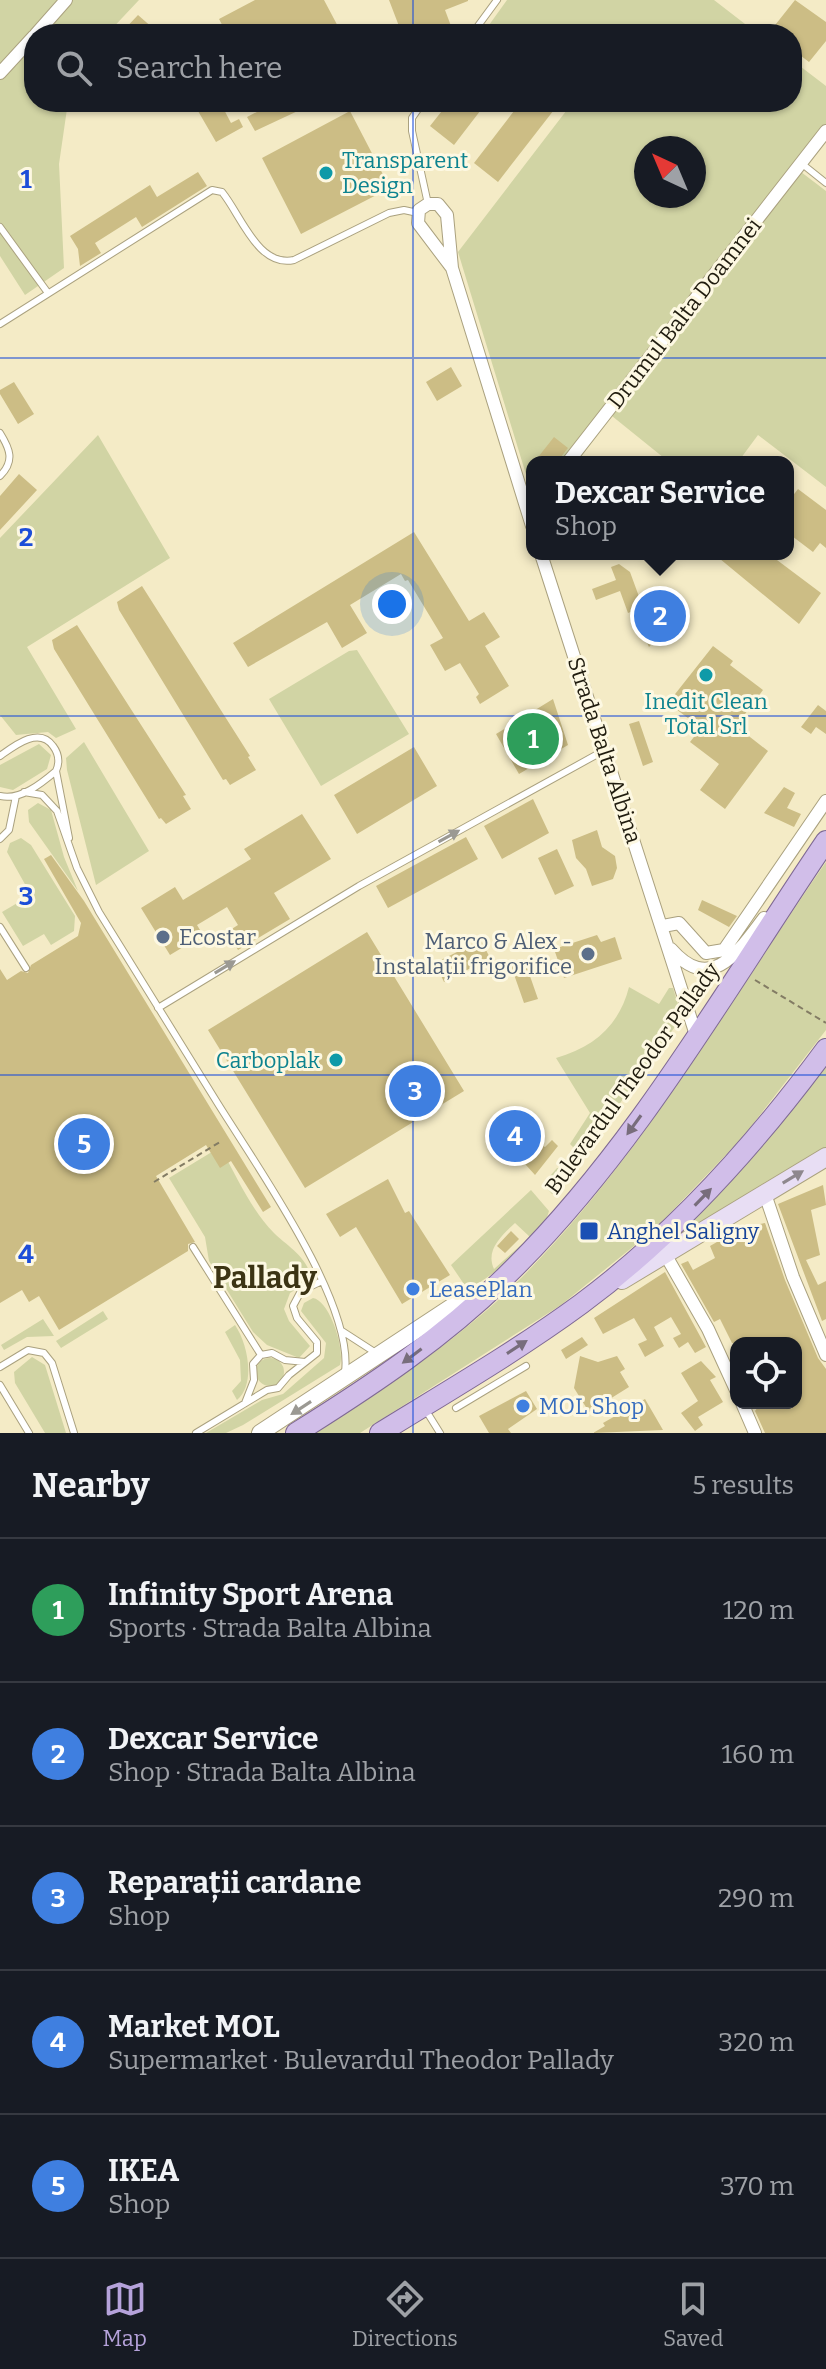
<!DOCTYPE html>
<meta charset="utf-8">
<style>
:root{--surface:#171b24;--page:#20242c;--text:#f1f3f6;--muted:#9ea1a6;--line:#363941;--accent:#b5a2da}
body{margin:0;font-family:Bitter,serif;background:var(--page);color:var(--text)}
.controls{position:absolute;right:24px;bottom:24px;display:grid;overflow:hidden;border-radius:16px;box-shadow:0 2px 6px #0004}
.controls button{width:72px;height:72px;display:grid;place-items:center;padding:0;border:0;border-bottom:2px solid var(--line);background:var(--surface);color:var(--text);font:40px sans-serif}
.compass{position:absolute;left:634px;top:136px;width:72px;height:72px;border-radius:50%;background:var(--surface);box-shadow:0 2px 6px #0004;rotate:316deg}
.you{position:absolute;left:392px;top:604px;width:28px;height:28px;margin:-20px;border:6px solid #fff;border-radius:50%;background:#1a73e8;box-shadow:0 0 0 12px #1a73e833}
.badge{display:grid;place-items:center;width:52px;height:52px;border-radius:50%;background:var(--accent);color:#fff;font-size:26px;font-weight:700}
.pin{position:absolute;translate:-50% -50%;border:4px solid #fff;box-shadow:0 2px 8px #0006}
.popup{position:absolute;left:526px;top:456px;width:268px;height:104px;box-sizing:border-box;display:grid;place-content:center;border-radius:16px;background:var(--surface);filter:drop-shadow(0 2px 6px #0005);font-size:26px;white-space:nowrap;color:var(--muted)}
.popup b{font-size:30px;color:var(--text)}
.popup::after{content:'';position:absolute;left:50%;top:100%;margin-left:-16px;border:16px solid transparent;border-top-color:var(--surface)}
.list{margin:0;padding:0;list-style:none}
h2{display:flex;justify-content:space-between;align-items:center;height:104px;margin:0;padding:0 32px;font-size:34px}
h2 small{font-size:26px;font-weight:400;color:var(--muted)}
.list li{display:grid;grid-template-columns:52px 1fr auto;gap:24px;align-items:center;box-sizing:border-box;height:144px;padding:0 32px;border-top:2px solid var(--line)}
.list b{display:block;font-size:30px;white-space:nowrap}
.list p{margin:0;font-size:26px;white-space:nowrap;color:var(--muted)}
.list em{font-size:26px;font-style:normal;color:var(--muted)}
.icon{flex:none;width:44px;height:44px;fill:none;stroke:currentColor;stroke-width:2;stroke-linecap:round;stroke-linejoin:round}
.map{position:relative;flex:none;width:826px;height:1433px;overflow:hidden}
.search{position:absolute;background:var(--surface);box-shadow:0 2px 6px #0004;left:24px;right:24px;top:24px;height:88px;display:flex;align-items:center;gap:20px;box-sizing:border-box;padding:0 28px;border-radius:32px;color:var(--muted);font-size:30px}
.sheet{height:824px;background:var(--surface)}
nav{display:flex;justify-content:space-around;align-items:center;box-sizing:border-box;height:112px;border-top:2px solid var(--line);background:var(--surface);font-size:22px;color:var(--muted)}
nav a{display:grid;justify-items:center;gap:4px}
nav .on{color:var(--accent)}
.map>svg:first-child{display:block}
.green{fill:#d1d4a4;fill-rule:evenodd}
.building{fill:#ccbd85}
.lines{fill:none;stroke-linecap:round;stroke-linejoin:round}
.service-casing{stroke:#aaa17f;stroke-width:8}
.minor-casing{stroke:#aaa17f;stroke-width:14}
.tertiary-casing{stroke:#aaa17f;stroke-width:18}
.secondary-casing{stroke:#aaa17f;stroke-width:20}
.primary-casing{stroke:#7f6993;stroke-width:22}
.path{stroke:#837c64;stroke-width:2;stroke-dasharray:6 4;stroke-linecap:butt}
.service{stroke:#fff;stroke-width:6}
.minor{stroke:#fff;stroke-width:12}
.tertiary{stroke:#fff;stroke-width:16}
.secondary{stroke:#e8def4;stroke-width:18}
.primary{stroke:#d1bee9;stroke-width:20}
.oneway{fill:#9b9993}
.oneway2{fill:#786d7c}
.oneway3{fill:#8e878d}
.grid{fill:none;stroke:#1d4ed8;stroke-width:2;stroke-opacity:0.55}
.culture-dot{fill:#0f9aa8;stroke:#fdf8e2;stroke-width:3}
.service-dot{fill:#5c6f8a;stroke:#fdf8e2;stroke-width:3}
.transit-dot{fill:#1a4fb4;stroke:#fdf8e2;stroke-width:3}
.shop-dot{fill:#3f7fe0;stroke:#fdf8e2;stroke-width:3}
.labels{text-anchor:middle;stroke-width:6;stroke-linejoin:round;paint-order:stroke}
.culture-label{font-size:22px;fill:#0d838f;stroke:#fdf8e2;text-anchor:start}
.street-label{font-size:22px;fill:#201c0f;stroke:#fdf8e2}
.service-label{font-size:22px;fill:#4e5e75;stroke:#fdf8e2;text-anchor:start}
.transit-label{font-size:22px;fill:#164399;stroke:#fdf8e2;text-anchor:start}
.shop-label{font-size:22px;fill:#366cbe;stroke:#fdf8e2;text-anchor:start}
.district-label{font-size:30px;font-weight:bold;fill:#3c3414;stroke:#fdf8e2}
.grid-label{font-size:26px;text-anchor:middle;font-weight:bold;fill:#1d4ed8;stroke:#fdf8e2;stroke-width:6;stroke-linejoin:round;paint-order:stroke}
</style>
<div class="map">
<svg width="826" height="1433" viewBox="0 0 826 1433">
<rect width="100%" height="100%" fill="#f4ebc6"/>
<!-- green -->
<path class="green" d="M0,0H139L107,34H34V102H68L59,164L64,268L25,295L0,256Z
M507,0H714L758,34H487L484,32Z
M792,60L826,86V139L801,172L826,191V487L758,435L738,462H669L612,416L577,462H532V494L458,252L573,102H792ZM646,148H694V196H646Z
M98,435L170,558L27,647L76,729L56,738L48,732L16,735L0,715V538Z
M357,650L409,734L321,786L269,699L349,651Z
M84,742L149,851L96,885L67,770L66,758Z
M39,744L51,755L47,769L13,790L0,787V765Z
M38,803L51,810L64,857L78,891L29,822L28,810Z
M21,838L31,845L75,916L74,931L51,945L44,934L23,946L2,912L31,895L7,852L10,843Z
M826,862V1030L742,1138L655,1229L561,1305L360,1433H312C383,1389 453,1344 513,1286C638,1164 727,1005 826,862Z
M629,987L659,1004L669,988H673L682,1017L582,1156L570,1144L590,1113L556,1058C594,1047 619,1026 629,987Z
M826,1063V1151L649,1258Z
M220,1147C236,1175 251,1210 274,1233C286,1245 313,1261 310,1281L290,1293L284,1309L289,1321L310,1346L299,1358L267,1345L253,1332L209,1261L205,1237L169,1178Z
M557,1168H563L572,1175L552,1194L543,1184Z
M531,1190L549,1211C541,1242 493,1274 468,1290L451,1265ZM515,1223L530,1237L494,1269C485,1250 502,1235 515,1223Z
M313,1298C330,1301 345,1349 340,1365L243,1425L226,1433H206L262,1400L283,1394L324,1358L326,1343L301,1311L304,1303Z
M103,1311L108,1319L61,1348L56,1341Z
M43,1319L54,1336L27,1337L4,1350L1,1345Z
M235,1325C248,1344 256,1384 237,1400L232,1391L241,1381L240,1360L225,1332Z
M32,1357L45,1365L66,1433H45L15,1383L14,1372Z
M256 1372a14 14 0 1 1 28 0a14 14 0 1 1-28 0Z"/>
<!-- building -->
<path class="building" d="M255,0H324L342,34H227L219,19Z
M389,0H468V1L445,10L454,34H402Z
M795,0L826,22V41L809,62L792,49V34H768Z
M138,15L154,29L149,34H120Z
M214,102H220L231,123L239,119L243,127L216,142L198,111Z
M276,102H317L255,131L247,117Z
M449,102H487L454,145L430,126Z
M521,102H552L557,106L498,182L474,163Z
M350,111L390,188L301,234L262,158Z
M198,172L207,186L142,227L136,217L95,243L101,253L80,266L78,249L70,236L150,185L157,197Z
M451,367L462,386L437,401L426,382Z
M14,382L34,414L18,424L0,394V390Z
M554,437L568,448L557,462H547L539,456Z
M19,474L37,490L0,530V496Z
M798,489L826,510V548L820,543L813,552L788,533V502Z
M414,532L469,621L484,612L500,637L485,646L509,686L480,704L476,697L479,694L460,663L445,671L430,645L443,638L408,580L405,581L401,574L350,605L367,633L342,648L327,622L248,667L233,643Z
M714,554H769L821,593L799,624Z
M619,564L630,572L645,613L660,594L682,611L649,647L633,611L628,613L620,591L596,600L592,589L616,580L611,567Z
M142,586L250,756L248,757L256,770L230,785L226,779L223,780L119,610L117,602Z
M77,625L186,795L183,796L191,809L166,824L161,818L159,819L54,649L52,640Z
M713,646L733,661L730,665L763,690L736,726L768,751L725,809L700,790L719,764L690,742L701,728L668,703Z
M553,699L568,745L519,774L496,734Z
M818,705L826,711V734L816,727L811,734L801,727Z
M639,721L653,762L643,766L629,724Z
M414,747L437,786L357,834L334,795Z
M784,787L795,793L787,808L801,814L794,827L764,813Z
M533,799L549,833L502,859L484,826Z
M302,814L331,859L274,893L290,919L238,950L227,932L238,925L227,907L197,925L203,935L170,955L141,908L175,887L183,900L251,859L244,849Z
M597,830L602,847L615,856L617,868L613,879L592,886L586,869L576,858L572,840Z
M466,837L478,859L388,908L376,886Z
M557,849L574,886L555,895L538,858Z
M51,855L84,901L271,1207L263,1212L231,1161L220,1168L206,1145L156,1176L195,1242L188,1244V1251L59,1330L39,1296L29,1302L22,1290L0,1303V969L7,980L21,971L28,973L31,965L78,936L81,923L44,859Z
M702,900L737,916L729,927L698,910Z
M367,932L464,1091L305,1188L208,1030Z
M597,935L601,942L615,937L622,959L564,978L554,949Z
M481,940L490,958L444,982L435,963Z
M524,959L538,999L524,1003L510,963Z
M515,1121L540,1145L545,1147L552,1140L558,1146L535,1175L500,1136Z
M388,1179L405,1213L409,1211L450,1275L402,1304L356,1227L340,1237L326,1214Z
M823,1185L826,1205L811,1210L820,1255L806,1260L818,1285L826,1281V1319L822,1321L778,1204Z
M765,1223L785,1280L818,1358L826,1369V1433H765L755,1411L758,1407L763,1403H796V1343H732L720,1319L714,1322L681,1264L688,1261L693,1270L715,1258L710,1246L743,1227Z
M511,1231L519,1239L505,1253L497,1246Z
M665,1272L706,1347L695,1353L688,1342L679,1348L673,1338L681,1334L671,1317L654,1327L664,1346L645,1357L638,1344L647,1340L634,1318L603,1334L594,1318Z
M582,1337L588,1345L566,1359L561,1350Z
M580,1356L598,1362L617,1356L625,1369L620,1372L629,1387L589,1412L574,1388Z
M701,1361L716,1377L710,1380L723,1402L698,1417L703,1425L695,1431L681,1413L698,1401L681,1373Z
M526,1391L537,1409L508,1429L511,1433H489L479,1416Z
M645,1399L663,1430L593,1433L605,1426L603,1423Z"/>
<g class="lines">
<!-- service casing -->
<g class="service-casing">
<path id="service" d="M472,34L497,0
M423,102L412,118V131L428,204
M801,163L826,183
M0,227L48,293
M0,324L212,190L222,192C241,215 258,268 294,260L389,213L404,210L418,213
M0,433C10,449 15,461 0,476
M0,756C14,746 39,726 53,746C59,754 60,762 56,771C42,783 20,801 0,796
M56,771L69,838
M24,792L42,795L57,811L77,868L99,912C138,974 176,1037 215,1099C253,1161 354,1301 345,1372
M0,839L9,830L16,796
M0,927L26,968
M158,1008L359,886L605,750
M193,1247L261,1355
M342,1331L376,1353
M0,1367L28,1350L44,1353L52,1363L74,1433
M0,1385L29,1433
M245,1403L254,1380L253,1364L261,1355L272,1353L285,1360L305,1362
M456,1408L526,1366
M425,1409L440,1433
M196,1433L267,1390L278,1388L289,1375L317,1353V1342L297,1318L293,1306L301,1291L320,1282"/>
</g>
<!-- minor casing -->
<g class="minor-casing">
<path id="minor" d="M36,34L66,0
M0,73L34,36
M452,268L418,223L419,210L428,204H438L447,215L452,268L532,526
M568,462L826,131
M541,554L696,1035
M663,926L679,923L706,953L724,950L826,801
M671,949C711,995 739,951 764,918
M765,1194L793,1277L826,1355
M665,1254L708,1329L736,1390
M742,1403L755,1433"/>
</g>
<!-- tertiary casing -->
<g class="tertiary-casing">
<path id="tertiary" d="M260,1433L462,1300L488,1290"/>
</g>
<!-- secondary casing -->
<g class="secondary-casing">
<path id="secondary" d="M622,1280L826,1157"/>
</g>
<!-- primary casing -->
<g class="primary-casing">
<path id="primary" d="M296,1433C371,1386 445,1337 508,1274C636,1149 726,988 826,841
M380,1433C448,1391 517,1351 581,1304C677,1233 756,1144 826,1049"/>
</g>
<!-- path -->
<path class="path" d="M755,980L826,1023
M154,1182L220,1142"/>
<!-- service -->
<use href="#service" class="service"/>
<!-- minor -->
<use href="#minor" class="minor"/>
<!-- tertiary -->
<use href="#tertiary" class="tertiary"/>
<!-- secondary -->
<use href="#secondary" class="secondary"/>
<!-- primary -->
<use href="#primary" class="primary"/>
</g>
<!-- one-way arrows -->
<defs><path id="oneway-solid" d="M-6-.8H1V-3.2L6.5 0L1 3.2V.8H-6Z" transform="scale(2)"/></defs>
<g class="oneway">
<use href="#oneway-solid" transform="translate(449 836) rotate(-29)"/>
<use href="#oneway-solid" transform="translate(225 967) rotate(-31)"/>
<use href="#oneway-solid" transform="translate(301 1408) rotate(147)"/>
</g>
<g class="oneway2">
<use href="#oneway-solid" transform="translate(634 1125) rotate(126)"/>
<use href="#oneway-solid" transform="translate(703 1197) rotate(-46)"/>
<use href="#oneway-solid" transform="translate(517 1347) rotate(-33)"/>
<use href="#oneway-solid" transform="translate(412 1356) rotate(143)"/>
</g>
<use class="oneway3" href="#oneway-solid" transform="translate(793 1177) rotate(-31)"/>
<!-- grid -->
<path class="grid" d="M413,0V34M413,102V1433M0,358H826M0,716H826M0,1075H826"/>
<!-- markers -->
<g class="culture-dot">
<circle cx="326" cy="173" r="8"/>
<circle cx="706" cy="675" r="8"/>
<circle cx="336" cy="1060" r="8"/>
</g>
<g class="service-dot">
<circle cx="163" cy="937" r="8"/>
<circle cx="588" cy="954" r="8"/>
</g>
<rect class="transit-dot" x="579" y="1221" width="20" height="20" rx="4"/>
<g class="shop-dot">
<circle cx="413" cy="1289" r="8"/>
<circle cx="523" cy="1406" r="8"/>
</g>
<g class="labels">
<!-- culture labels -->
<g class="culture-label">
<text x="342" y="168">Transparent<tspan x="342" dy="25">Design</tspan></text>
<text x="706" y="709" text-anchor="middle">Inedit Clean<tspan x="706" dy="25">Total Srl</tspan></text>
<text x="320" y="1068" text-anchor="end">Carboplak</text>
</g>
<!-- street labels -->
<g class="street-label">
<text transform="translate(684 313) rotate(-52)" y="8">Drumul Balta Doamnei</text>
<text transform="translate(605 750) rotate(72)" y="8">Strada Balta Albina</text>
<text transform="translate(632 1078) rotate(-54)" y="8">Bulevardul Theodor Pallady</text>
</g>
<!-- service labels -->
<g class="service-label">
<text x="179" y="945">Ecostar</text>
<text x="572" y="949" text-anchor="end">Marco &amp; Alex -<tspan x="572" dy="25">Instalații frigorifice</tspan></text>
</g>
<!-- transit labels -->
<g class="transit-label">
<text x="607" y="1239">Anghel Saligny</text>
</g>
<!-- shop labels -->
<g class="shop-label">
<text x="429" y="1297">LeasePlan</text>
<text x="539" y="1414">MOL Shop</text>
</g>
<!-- district labels -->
<g class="district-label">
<text x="265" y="1288">Pallady</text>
</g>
</g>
<g class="grid-label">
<text x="26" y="188">1</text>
<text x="26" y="546">2</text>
<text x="26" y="905">3</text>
<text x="26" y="1263">4</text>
</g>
</svg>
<div class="controls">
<button><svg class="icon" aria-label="locate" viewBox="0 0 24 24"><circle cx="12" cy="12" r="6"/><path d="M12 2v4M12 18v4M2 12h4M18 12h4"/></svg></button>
</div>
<svg class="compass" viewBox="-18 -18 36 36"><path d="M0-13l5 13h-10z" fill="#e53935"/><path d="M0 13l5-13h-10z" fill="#9ea1a6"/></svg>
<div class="you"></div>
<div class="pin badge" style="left:533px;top:739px;background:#2e9e5b">1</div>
<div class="pin badge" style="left:660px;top:616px;background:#3f7fe0">2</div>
<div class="popup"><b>Dexcar Service</b>Shop</div>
<div class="pin badge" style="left:415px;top:1091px;background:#3f7fe0">3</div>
<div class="pin badge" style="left:515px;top:1136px;background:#3f7fe0">4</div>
<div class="pin badge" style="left:84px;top:1144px;background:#3f7fe0">5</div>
<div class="search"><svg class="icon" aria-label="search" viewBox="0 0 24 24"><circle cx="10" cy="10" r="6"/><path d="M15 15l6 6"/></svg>Search here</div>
</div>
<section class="sheet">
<h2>Nearby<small>5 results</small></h2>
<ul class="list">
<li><span class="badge" style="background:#2e9e5b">1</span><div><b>Infinity Sport Arena</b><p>Sports · Strada Balta Albina</p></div><em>120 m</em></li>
<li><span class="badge" style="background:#3f7fe0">2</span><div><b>Dexcar Service</b><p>Shop · Strada Balta Albina</p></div><em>160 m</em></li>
<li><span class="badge" style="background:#3f7fe0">3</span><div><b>Reparații cardane</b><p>Shop</p></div><em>290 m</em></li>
<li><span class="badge" style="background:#3f7fe0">4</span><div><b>Market MOL</b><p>Supermarket · Bulevardul Theodor Pallady</p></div><em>320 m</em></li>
<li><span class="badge" style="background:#3f7fe0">5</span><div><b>IKEA</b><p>Shop</p></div><em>370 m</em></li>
</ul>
</section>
<nav>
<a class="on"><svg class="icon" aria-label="map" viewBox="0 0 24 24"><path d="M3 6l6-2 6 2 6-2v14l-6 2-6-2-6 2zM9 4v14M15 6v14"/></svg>Map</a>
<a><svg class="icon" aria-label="directions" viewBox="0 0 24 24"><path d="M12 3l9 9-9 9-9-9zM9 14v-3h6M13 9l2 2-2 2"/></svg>Directions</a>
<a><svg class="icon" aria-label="saved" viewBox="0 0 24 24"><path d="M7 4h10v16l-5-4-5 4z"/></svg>Saved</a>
</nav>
